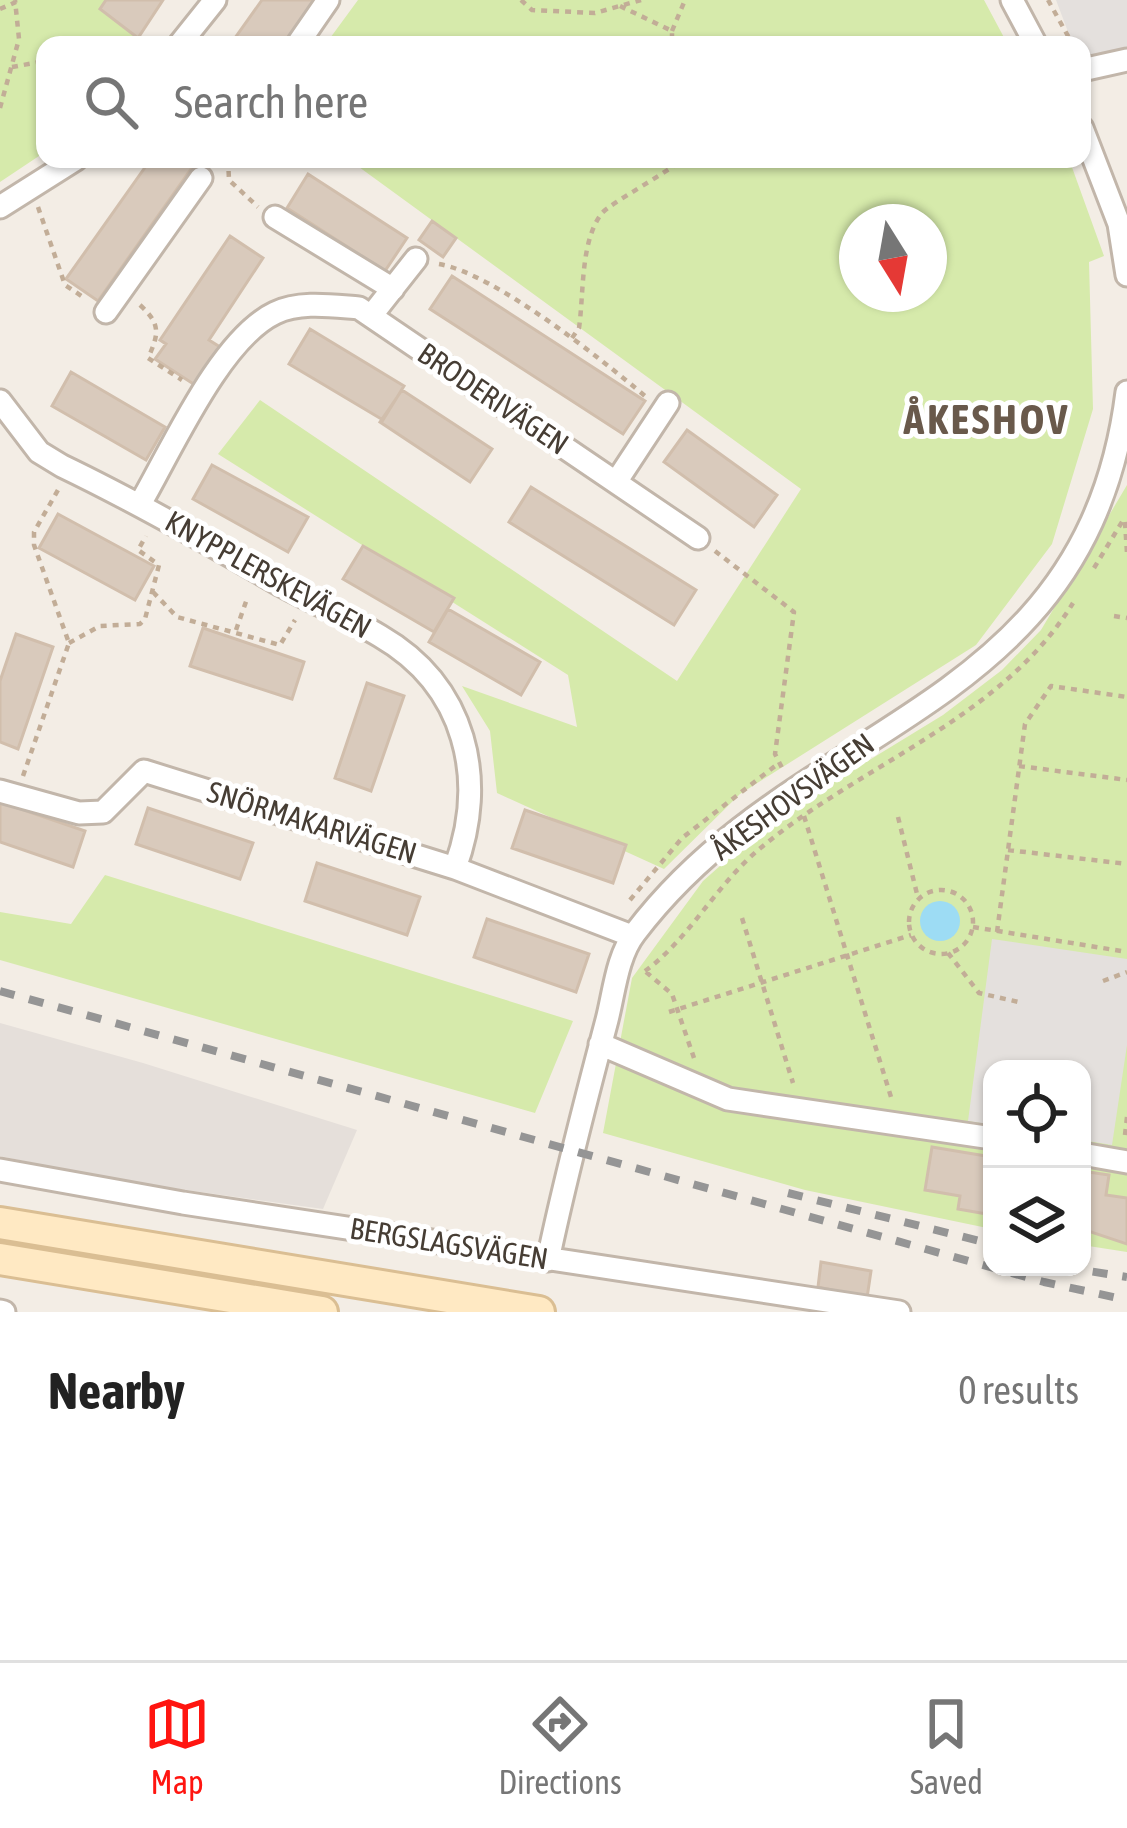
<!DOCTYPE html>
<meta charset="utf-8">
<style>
:root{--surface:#fff;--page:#f6f6f6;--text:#222;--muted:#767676;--line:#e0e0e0;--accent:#ff1510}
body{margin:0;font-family:"Asap Condensed",sans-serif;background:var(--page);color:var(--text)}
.controls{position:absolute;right:36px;bottom:36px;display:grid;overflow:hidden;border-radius:24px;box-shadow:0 3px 9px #0004}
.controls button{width:108px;height:108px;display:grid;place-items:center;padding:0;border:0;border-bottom:3px solid var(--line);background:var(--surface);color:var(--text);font:60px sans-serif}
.compass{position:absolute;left:839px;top:204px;width:108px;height:108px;border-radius:50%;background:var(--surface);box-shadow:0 3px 9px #0004;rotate:169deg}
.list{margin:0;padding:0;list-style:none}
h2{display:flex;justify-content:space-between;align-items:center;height:156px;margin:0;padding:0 48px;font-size:51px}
h2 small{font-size:39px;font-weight:400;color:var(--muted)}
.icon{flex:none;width:66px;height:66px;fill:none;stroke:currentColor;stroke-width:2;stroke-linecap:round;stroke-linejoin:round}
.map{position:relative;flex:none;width:1127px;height:1312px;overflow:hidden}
.search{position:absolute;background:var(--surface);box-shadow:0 3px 9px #0004;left:36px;right:36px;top:36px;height:132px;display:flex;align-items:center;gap:30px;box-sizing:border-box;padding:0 42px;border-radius:24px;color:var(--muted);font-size:45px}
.sheet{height:348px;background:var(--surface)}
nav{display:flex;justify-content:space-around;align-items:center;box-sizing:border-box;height:168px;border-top:3px solid var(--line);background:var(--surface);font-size:33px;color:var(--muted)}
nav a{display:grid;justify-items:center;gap:6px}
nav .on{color:var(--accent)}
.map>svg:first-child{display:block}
.industrial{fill:#e5dfda}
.green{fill:#d6eaab;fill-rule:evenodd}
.parking{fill:#e4e0dd}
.water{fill:#9ddcf4}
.building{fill:#d9cabc;stroke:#d1beac;stroke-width:3}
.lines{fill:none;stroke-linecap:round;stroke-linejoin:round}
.street-casing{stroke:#c2b6aa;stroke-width:27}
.secondary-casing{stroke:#dabe93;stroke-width:36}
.path{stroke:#c2ad97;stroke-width:4.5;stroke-dasharray:6 6;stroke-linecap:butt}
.street{stroke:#fff;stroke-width:21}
.secondary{stroke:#ffe9c3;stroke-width:30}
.rail{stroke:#959595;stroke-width:8;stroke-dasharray:15 15;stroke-linecap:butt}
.labels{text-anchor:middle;stroke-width:10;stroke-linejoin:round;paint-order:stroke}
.street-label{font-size:30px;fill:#463d34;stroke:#fff}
.district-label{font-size:42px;font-weight:bold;letter-spacing:3px;fill:#69594b;stroke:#fff}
</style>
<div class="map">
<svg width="1127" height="1312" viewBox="0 0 1127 1312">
<rect width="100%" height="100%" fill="#f3ede5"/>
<!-- industrial -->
<path class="industrial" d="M0,1023L143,1063L357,1130L323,1209L115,1180L0,1156Z"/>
<!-- green -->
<path class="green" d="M0,0H106L100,10L138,38L133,45H45V152L0,182Z
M358,0H984L1008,45H325Z
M348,159H1069L1104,256L1089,262L1093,409L1052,544L976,645L740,794L664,869L497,793L490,731L462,686L577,727L568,675L218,454L260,400L677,681L801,489ZM857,222H929V294H857Z
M1127,485V1252L1082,1245V1069H992V1229L805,1190L603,1133L632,978L703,881L773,819L943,715L1002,670L1041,630Z
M105,875L573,1021L535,1113L0,960V912L71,924Z"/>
<!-- parking -->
<path class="parking" d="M1056,0H1127V63L1082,69V45H1073Z
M992,939L1127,959V1045L1112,1145L1082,1140V1069H992V1125L968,1121Z"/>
<!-- water -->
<path class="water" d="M920 921a20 20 0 1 1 40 0a20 20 0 1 1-40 0Z"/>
<!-- building -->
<path class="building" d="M106,0H163L138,38L100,9Z
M262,0H318L286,45H230Z
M151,159H198L98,301L66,279Z
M308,174L407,238L385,271L287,208Z
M432,221L456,238L443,257L419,240Z
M230,236L263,258L209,340L220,347L195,385L155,359L166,344L160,340Z
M452,276L645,401L623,434L430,309Z
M310,329L404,386L383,420L289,364Z
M71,372L165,427L146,460L52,406Z
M402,390L492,449L470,482L380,422Z
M687,430L777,495L754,527L664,462Z
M212,465L308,517L288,552L193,499Z
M531,487L696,590L674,625L509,522Z
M58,514L154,566L135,600L39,548Z
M363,546L454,598L434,632L343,579Z
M448,609L540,662L521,695L429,642Z
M203,628L304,662L292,699L190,666Z
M16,634L53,647L18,749L0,742V681Z
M367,683L404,696L371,791L335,778Z
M0,802L85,831L73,867L0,842Z
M148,808L253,843L240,879L136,844Z
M525,810L626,845L613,883L512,848Z
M317,863L420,897L407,935L305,901Z
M487,919L589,954L576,992L474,957Z
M932,1147L992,1157V1215L958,1209L960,1196L925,1190Z
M1082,1171L1109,1175L1106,1195L1127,1198V1244L1082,1229Z
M821,1262L871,1271L867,1298L818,1287Z"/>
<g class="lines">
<!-- street casing -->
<g class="street-casing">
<path id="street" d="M1012,0L1036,45
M179,45L215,0
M297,45L328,0
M1082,70L1127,60
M1082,128L1119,224L1127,275
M0,207L76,159
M275,217L393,289
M106,312L201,178
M371,316L416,259
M0,401L39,452L62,466C137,502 209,543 281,585C314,603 348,617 380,636C466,686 488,779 455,868
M616,482L668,403
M140,504C171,451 220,339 275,313C300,301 332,306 359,308L698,538
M0,791L79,813L103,812L144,771L455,868L632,936
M600,1044L728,1099L992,1138
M1082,1154L1127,1162
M0,1170L183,1203L899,1312
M548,1260C565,1179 586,1099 607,1020C614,993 617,956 635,933C800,715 1086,718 1127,392
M0,1311L4,1312"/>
</g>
<!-- secondary casing -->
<g class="secondary-casing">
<path id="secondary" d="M0,1223L539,1312
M0,1259L322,1312"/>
</g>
<!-- path -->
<path class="path" d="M521,0L532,10L595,13L641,0
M1048,0L1073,45
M620,6L672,31V45
M0,9L16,2
M672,31L685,0
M12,67L45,61
M0,108L19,39L15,0
M228,159L229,180L258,207
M38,207L65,285L86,299
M439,264C495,274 600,358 645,396
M140,305C161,324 159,334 148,358L182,380
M572,338L579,328C584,294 580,241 602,213C611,203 665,174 683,159
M1125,522L1127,553
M715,551L794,612L775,754L782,768
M1094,568L1125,517
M153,592L177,617L280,645L295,620
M1114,616L1127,618
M236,630L248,596
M69,643L100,626L140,624L145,619L159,565L138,550L146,536
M1019,766L1127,780
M23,776L69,643L34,545V532L58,490
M804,816L891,1097
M898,817L918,898
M1008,850L1127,864
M909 922a32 32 0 1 1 64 0a32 32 0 1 1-64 0Z
M630,900L682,838L779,763
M742,918L793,1083
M973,927L1127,952
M997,932L1025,724L1051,686L1127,697
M948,953L979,993L1023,1003
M645,971C687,941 716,886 757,851C858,765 1001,720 1073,603
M646,972L672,994L694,1058
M1103,981L1127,972
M669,1012L911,935
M1125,1135L1127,1117"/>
<!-- street -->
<use href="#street" class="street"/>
<!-- secondary -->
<use href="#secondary" class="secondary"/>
<!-- rail -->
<path class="rail" d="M0,991L1044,1282L1127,1300
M788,1193L992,1244
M1063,1267L1127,1277"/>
</g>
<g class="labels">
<!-- street labels -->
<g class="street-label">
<text transform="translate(493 399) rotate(34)" y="10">BRODERIVÄGEN</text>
<text transform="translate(268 575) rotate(29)" y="10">KNYPPLERSKEVÄGEN</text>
<text transform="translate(793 797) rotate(-36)" y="10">ÅKESHOVSVÄGEN</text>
<text transform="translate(312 823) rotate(17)" y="10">SNÖRMAKARVÄGEN</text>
<text transform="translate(449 1244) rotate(9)" y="10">BERGSLAGSVÄGEN</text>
</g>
<!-- district labels -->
<g class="district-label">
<text x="987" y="434">ÅKESHOV</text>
</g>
</g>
</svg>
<div class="controls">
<button><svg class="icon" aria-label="locate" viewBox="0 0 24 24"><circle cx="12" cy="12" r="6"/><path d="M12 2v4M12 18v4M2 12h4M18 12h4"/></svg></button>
<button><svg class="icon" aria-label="layers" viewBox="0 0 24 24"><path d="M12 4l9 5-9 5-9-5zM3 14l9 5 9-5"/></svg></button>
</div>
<svg class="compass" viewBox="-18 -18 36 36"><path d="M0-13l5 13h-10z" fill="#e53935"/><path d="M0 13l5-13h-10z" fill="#767676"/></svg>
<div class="search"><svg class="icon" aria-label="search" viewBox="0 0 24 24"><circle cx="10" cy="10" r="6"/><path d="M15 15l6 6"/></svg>Search here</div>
</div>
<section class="sheet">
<h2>Nearby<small>0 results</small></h2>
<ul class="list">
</ul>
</section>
<nav>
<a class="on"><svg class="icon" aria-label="map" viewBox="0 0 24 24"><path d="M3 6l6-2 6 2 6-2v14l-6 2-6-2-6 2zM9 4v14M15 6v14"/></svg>Map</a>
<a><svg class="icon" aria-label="directions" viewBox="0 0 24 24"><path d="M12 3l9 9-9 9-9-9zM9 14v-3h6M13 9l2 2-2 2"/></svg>Directions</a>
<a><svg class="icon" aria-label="saved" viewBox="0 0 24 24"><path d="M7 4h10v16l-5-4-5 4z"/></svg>Saved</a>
</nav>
